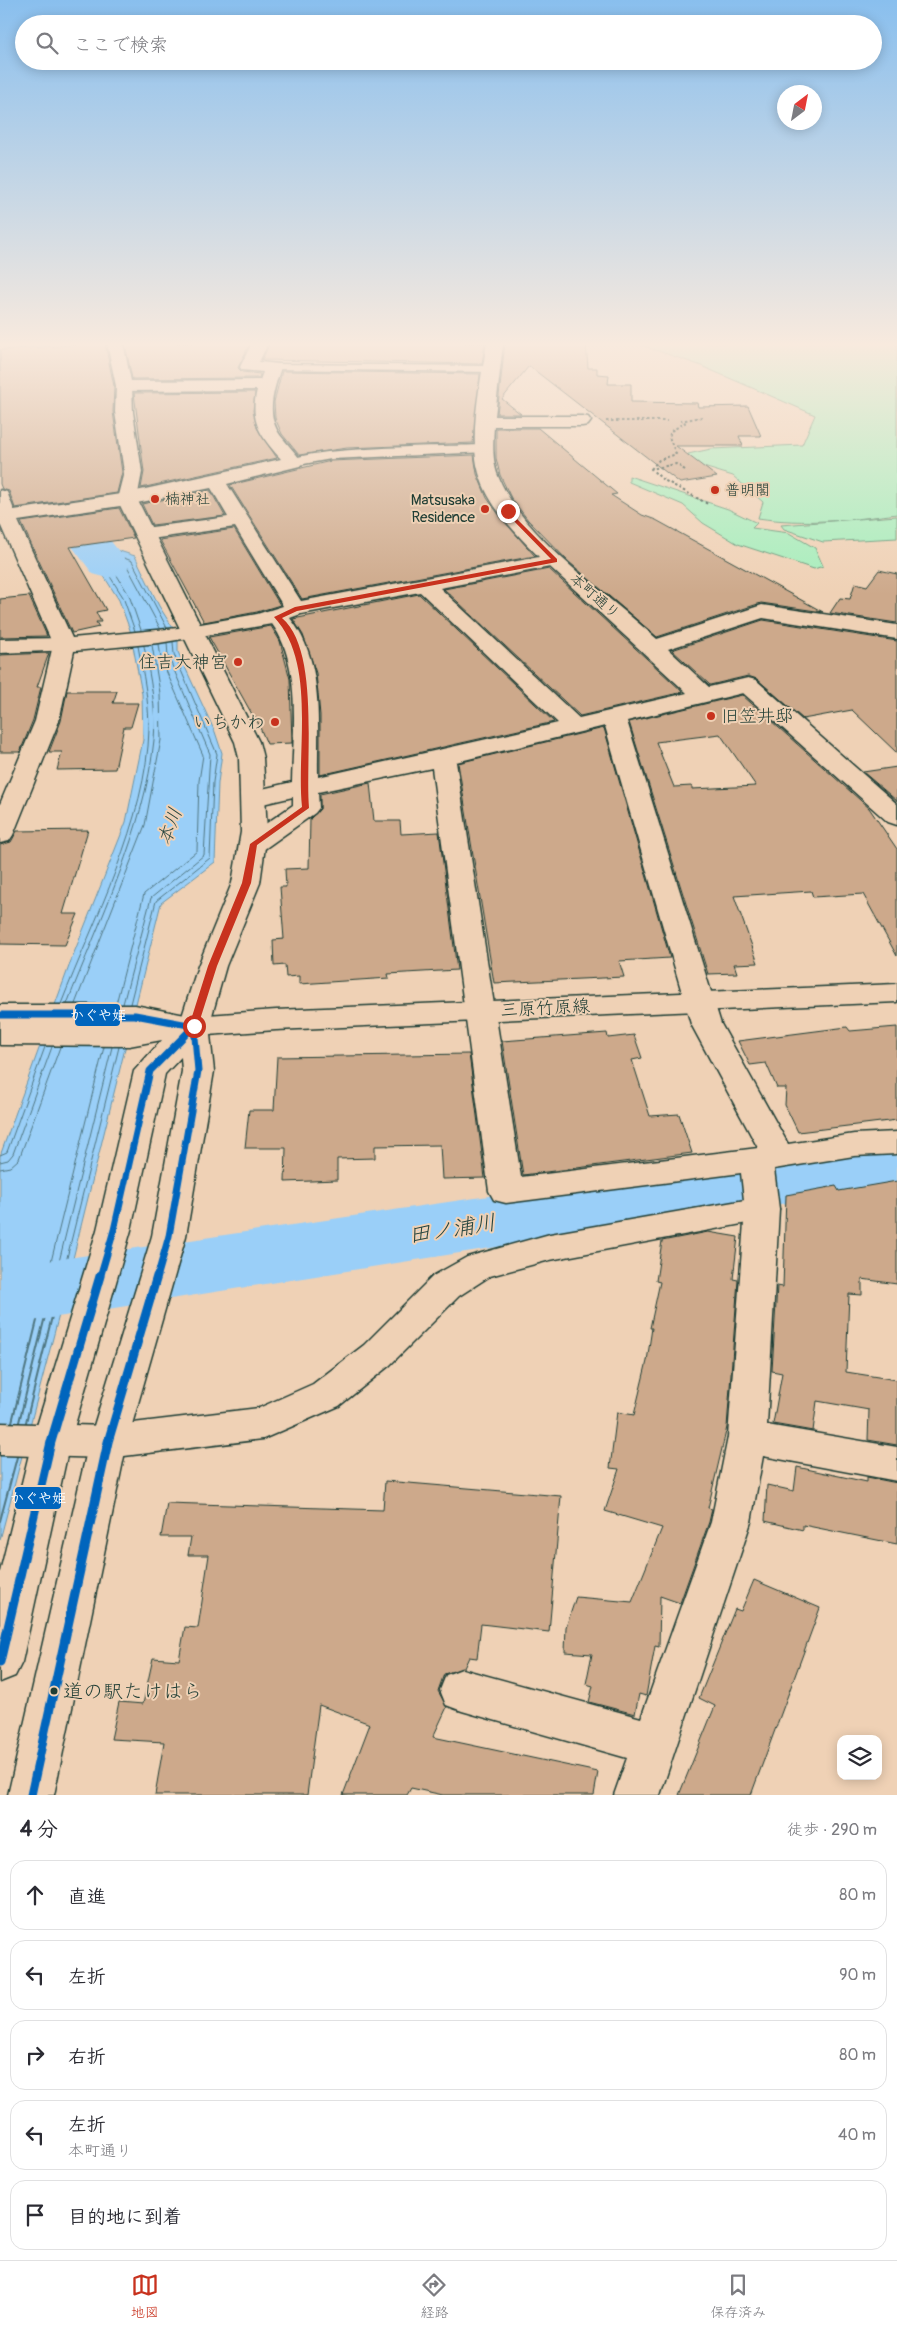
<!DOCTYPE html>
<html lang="ja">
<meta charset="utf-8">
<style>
:root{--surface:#fff;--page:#f2f2f3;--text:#2b2b33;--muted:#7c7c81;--line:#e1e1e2;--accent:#c8321e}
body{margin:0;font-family:Pangolin,"Klee One",sans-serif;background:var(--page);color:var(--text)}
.controls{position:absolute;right:15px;bottom:15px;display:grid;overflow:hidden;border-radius:10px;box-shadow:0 2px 12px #0003}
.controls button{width:45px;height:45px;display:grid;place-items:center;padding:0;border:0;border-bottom:1px solid var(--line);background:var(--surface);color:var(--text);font:25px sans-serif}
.compass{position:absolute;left:777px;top:85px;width:45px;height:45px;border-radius:50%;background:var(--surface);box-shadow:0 2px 12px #0003;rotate:32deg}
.stop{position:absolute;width:15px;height:15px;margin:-11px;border:4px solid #c8321e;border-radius:50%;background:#fff}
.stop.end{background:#c8321e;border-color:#fff;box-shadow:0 1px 5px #0008}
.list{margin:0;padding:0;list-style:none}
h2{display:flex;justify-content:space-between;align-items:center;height:65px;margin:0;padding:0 20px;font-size:21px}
h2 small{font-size:16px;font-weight:400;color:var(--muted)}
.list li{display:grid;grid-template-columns:32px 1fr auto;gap:15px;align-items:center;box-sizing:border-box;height:70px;margin:0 10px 10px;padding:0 10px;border:1px solid var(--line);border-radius:15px}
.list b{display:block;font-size:19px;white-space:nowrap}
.list p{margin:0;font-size:16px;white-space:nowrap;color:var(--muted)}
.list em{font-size:16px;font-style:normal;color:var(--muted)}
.icon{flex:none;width:28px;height:28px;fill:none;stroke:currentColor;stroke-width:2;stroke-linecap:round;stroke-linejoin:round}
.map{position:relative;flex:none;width:897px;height:1795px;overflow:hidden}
.search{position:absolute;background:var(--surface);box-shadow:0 2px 12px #0003;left:15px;right:15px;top:15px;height:55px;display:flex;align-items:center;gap:12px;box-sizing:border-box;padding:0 18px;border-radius:28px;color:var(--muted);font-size:19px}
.sheet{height:465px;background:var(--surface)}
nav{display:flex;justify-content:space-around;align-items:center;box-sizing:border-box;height:70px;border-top:1px solid var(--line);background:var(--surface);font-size:14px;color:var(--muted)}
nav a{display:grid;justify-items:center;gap:2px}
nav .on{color:var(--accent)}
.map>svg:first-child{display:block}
.green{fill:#a5eebc;stroke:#629678}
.water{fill:#9acff8;stroke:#6995aa}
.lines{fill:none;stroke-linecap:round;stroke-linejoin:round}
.shore-far1{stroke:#507782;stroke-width:1}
.shore{stroke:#507782;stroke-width:2}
.river{fill:#9acff8;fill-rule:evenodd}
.building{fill:#cda98b;stroke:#1f3d34;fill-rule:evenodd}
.service-casing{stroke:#1f3d34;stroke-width:3}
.minor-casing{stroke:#1f3d34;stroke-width:3}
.tertiary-casing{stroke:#1f3d34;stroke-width:3}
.primary-casing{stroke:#1f3d34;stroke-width:3}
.trunk-casing{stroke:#1f3d34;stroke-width:3}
.path{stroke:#1f3d34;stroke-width:2;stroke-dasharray:2.5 2.5;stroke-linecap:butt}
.service{fill:#efd1b5;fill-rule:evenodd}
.minor{fill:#efd1b5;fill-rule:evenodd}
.tertiary{fill:#efd1b5;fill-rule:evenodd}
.primary{fill:#efd1b5;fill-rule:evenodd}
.trunk{fill:#efd1b5;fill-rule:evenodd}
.bus-1-far1-casing{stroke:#efd1b5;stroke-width:11}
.bus-1-casing{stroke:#efd1b5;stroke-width:13}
.bus-1-far1{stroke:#0065bd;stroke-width:7}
.bus-1{stroke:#0065bd;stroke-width:9}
.route{fill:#c8321e}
.poi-dot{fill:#c8321e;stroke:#efd1b5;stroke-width:2}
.bus-dot{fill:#1f3d34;stroke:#efd1b5;stroke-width:2}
.labels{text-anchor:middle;stroke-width:4;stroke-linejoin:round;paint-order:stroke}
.far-poi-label{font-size:15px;fill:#1f3d34;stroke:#efd1b5;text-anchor:start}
.far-street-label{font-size:15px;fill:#1f3d34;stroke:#efd1b5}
.poi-label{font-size:18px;fill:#1f3d34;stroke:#efd1b5;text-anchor:end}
.street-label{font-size:18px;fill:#1f3d34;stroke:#efd1b5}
.water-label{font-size:19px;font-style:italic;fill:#25443e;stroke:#efd1b5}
.near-bus-label{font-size:20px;fill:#1f3d34;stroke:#efd1b5;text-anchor:start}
.near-water-label{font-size:22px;font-style:italic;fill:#25443e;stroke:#efd1b5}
.line-badge{stroke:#efd1b5;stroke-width:2}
.badge-label{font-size:14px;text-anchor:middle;font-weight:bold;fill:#fff}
</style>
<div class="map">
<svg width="897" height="1795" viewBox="0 0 897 1795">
<rect width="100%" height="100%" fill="#efd1b5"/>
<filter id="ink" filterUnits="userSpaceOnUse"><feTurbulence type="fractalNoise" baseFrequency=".02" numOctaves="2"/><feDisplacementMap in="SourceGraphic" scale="10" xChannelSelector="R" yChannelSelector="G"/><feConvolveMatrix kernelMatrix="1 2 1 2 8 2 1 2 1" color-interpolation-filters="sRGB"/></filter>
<g filter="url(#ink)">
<!-- green -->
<path class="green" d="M635,343H897V514C852,520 804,525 758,518L763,502L733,476L697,465L688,454L711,449L802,445L815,415L699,365Z
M629,476L728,509L757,523L752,528L789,533L815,548L823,566L814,569L738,544L703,523L683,505L629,482Z
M897,516V538L823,542L784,529L781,525Z"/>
<!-- water -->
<path class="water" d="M81,511L110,548L135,556L159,606L178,636V652L215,732L222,753L218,783L215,862L161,903L59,1315L0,1540V1156L72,958L126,822L143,740L142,694L130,630L119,600L64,513Z"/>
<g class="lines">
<!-- shore-far1 -->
<path class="shore-far1" d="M101,544L108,552L132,561L167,628
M90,545L123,597L135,631
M141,630L129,595L110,564L111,561L127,566L160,628
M61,1004C93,921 147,819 149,729C149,701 143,673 138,646
M67,1004C99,921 145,829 154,740C157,709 150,677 144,646
M75,1004L145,825L161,740L160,693L152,645
M116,1004L144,894L197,851L199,781L203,755L161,659L159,644
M123,1004L151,898L204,855L210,754L168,656L167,643
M130,1004L156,901L210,858L213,782L217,754L174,654L173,642
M0,1155L7,1152L45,1047
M0,1162L8,1160L13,1154L52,1047
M0,1169L10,1167L19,1159L60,1047
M47,1278L104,1047
M55,1278L112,1047
M62,1278L119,1047"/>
<!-- shore -->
<path class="shore" d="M12,1422L48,1276
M19,1422L55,1276
M26,1422L62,1276
M0,1521L17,1457"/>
<!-- river -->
<path class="river" d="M15,343H49L56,421V437L64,483L130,565L123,574L108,578L93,574L25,485L18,437L20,421Z
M897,1140V1188L680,1218L7,1325L0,1322V1270L7,1267L680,1168Z"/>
</g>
<!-- building -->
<path class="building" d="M100,343L105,344L114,386L113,412L122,472L117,493L15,508L9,491L2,489L0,484V350Z
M125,343H250L238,368L242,372L260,374L259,378L132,379Z
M270,343H485L482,364L262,360Z
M505,343H586L588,368H597V374L609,375L608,384H631V402L697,403L698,407L748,406L761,436H739L743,446H676L717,477L680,483L529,366L502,399L521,414H497Z
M282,371L480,374L473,443L347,448L299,455L282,434L275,418L274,402Z
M255,392L253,411L257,428L277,458L141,488L144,472L134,393Z
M496,428H538L617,494L611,495L642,515L656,520L823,612L761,603L657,637L569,562L528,520L511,498L500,475L496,458Z
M474,455L477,474L487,498L502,519L535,556L302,599L230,485L331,461Z
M210,490L225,516L152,525L142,504Z
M119,508L134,538L70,547L106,610L96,612L101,622H96L99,627L72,633L21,522Z
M234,529L280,605L257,612L204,622L160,540Z
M549,569L683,692L580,716L444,589Z
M879,570L897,574V623L830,613L840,598L850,599L855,583L867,586Z
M419,594L554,722L320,775V715L316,673L303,635L293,619Z
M29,596L47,636L0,637V599Z
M763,620L897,641V753L852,710L803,719L757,679L748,676L710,685L672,650Z
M271,626L280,641L290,679L292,743L267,744L255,716H253L209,637Z
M49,653L37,687H41L33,720L20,752H0V655Z
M67,691H117L113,703H138L131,727H124L115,769L57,770L62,752H49L61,721Z
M742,695L869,808L897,849V956L863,894L813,897L811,891L734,896L758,963L734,964L737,973L708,974L629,722ZM720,734L756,786L692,789V786L674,787L656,742Z
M604,728L670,958L619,961L624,977L494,983L458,763Z
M897,767V801L863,772Z
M370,783L374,821H400L401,834L439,832L457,970L388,974L389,978L299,984V976L286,977L285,965L274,966L273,940L284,939L280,887H286L285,869L309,868L310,819L320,809V794Z
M88,830L63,914H78L65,945L0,944V845L11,842L17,831Z
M847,1027L850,1031L897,1027V1120L798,1132L785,1105L786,1088H777L766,1063L750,1065L738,1041Z
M607,1033L608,1038L634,1035L642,1058L632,1060L650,1116L679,1114L692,1153L523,1175L502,1041Z
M469,1054L485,1178L442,1179L440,1145L375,1146V1158L337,1159V1180L285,1182L286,1148H245L249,1110H274L277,1057Z
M897,1181V1284L862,1279V1295L849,1294L846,1372L897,1380V1445L868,1440L869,1410L817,1401L813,1431L773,1424L782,1373L772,1371L777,1286L783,1287L786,1195L836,1186L839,1191Z
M708,1232L738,1237L733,1279L738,1280L727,1427L708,1508L712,1509L709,1522L680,1603L660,1596L659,1647L655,1646L646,1696L639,1694L635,1714L589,1702L593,1686L586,1684L592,1654L565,1652L566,1627L576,1597L632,1602L662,1528L605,1511L619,1469L610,1468L617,1412L634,1415L647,1361L652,1328H650L660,1282L656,1281L662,1241Z
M797,1467L867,1482V1477L897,1483V1544L803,1525V1530L765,1521L767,1485L794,1491Z
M385,1481L561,1496L549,1632L481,1624L477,1658L469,1657L464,1668L444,1674L438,1691L447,1707L433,1737L598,1772L594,1795H443L411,1788L407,1795H343L370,1724L319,1705L307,1795H155L164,1742L111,1739L119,1702L143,1704L153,1658L179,1660L185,1627L198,1628L209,1555H188L191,1537H161L167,1503L383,1510Z
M754,1580L820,1608L751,1795H679L715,1706L699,1698L735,1609L741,1611Z"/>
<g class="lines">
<!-- service casing -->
<g class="service-casing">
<path id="service" d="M273,364L491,366L497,369L491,372L269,369L267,367Z
M484,445L490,449L488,452L331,459L293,466L287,462C300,447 455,446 484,445Z"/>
</g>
<!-- minor casing -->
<g class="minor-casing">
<path id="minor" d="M252,343H268L259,362L279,364L281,367C274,390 265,413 280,435C287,444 295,452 302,462L300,466L227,484L301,601L539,557C516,533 488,506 479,473C468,436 481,381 487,343H503L495,416H582L588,417L591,421L588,425L582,426H494C493,442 492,461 498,476C522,537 608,594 657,639L762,605L897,625V639L763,618L668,649L709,687L748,678L756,680L897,804V825L888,822L743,693L627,721L721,1024L788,1144L854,1134L897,1132V1154L854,1156L774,1169L779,1209L767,1425L897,1447V1481L763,1456L751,1522L660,1795H614L627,1758L462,1711L446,1705L440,1690L446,1675L462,1669L641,1718L711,1522L728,1437L745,1209L741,1173L506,1203L494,1200L489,1191L432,768L318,792L319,808L315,813L263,850L254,852L245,850L241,844L245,838L293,805V797L254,806L245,803L241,798L245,793L292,782C293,734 302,664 272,624L159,643L74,651L59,721L13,835L9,841L0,843V804L35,721L53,645L0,524V490L7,492L14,510L127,493L281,459C261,437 249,421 257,390L124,391L118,390L116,386L118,382L124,381L260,380L263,372L242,370L240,367ZM211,488L228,517L144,528L137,530L134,534L137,538L144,540L235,527L283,606L257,614L178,628L72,638L18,521L127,505ZM550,567L687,693L579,718L440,588ZM420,592L558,723L318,777C317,724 325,662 290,618L301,614ZM605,726L691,1024L758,1148L521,1177L456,762Z
M0,1423L108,1426L122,1431L127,1442L122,1453L108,1458L0,1455Z"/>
</g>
<!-- tertiary casing -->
<g class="tertiary-casing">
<path id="tertiary" d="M107,343H123L132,386L133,412L142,472L137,499L259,742L263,758L267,832L260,883L226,966L209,1026L205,1033L194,1036L183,1033L179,1026L198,966L232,883L241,832L239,758L235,742L117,499L124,472L115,412L116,386Z
M64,638L72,640L75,645L72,650L0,653V639Z
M762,1197L774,1200L779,1209L774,1218L550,1260L490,1276L459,1296L390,1365L339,1406L263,1439L108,1458L94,1453L89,1442L94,1431L108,1426L259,1408L313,1384L364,1345L433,1276L467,1257L550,1234Z"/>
</g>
<!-- primary casing -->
<g class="primary-casing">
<path id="primary" d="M897,984V1002L276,1030L194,1036L183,1033L179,1026L183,1019L194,1016L276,1010Z"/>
</g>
<!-- trunk casing -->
<g class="trunk-casing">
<path id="trunk" d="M0,1005H135L205,1019L209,1026L214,1071L186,1236L127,1442L54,1795H8L89,1442L152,1236L182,1071L181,1057L165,1074L131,1230L70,1442L22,1662L15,1676L0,1682V1572L32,1442L97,1230L134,1071L162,1040L129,1046L0,1045V1025H137H0Z"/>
</g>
<!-- path -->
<path class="path" d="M606,421H667
M680,421L702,417
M651,469L659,460L676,454L669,437L671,431L685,423L684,421
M685,470L676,464L651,469L662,479L708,504"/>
<!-- service -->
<use href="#service" class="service"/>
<!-- minor -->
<use href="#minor" class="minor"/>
<!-- tertiary -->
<use href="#tertiary" class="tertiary"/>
<!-- primary -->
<use href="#primary" class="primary"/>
<!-- trunk -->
<use href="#trunk" class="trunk"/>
<!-- bus-1-far1 casing -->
<g class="bus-1-far1-casing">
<path id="bus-1-far1" d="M0,1015H135L194,1026
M100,1278L114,1230L150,1071L194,1026
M157,1278L169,1236L198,1071L194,1026"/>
</g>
<!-- bus-1 casing -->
<g class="bus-1-casing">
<path id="bus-1" d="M0,1662L51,1442L100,1276
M31,1795L108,1442L157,1276"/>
</g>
<!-- bus-1-far1 -->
<use href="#bus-1-far1" class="bus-1-far1"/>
<!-- bus-1 -->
<use href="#bus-1" class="bus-1"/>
</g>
</g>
<!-- sky -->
<linearGradient id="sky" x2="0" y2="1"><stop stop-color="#89bfee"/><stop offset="0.58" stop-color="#f8eade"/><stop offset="1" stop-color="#f8eade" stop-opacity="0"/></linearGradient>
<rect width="897" height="594" fill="url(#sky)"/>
<!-- route -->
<path class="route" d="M508,510L557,559V562L297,611L282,618C320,650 305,759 309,808L257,845L251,883L217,966L198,1026L190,1028L189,1026L208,966L242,883L250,844L302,807C296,748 317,663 274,617L295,607L551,559L506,513Z"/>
<!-- markers -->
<g class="poi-dot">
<circle cx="715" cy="490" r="5"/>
<circle cx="155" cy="499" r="5"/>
<circle cx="485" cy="509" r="5"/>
<circle cx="238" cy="662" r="5"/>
<circle cx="711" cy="716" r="5"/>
<circle cx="275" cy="722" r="5"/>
</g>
<circle class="bus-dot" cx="54" cy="1691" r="4.5"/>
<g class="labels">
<!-- far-poi labels -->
<g class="far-poi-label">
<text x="725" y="495">普明閣</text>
<text x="165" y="504">楠神社</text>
<text x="475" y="505" text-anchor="end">Matsusaka<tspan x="475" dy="17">Residence</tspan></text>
</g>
<!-- far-street labels -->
<g class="far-street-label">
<text transform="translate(595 596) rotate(41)" y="5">本町通り</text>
</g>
<!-- poi labels -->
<g class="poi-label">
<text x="228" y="668">住吉大神宮</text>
<text x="721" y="722" text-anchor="start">旧笠井邸</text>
<text x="265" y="728">いちかわ</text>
</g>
<!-- street labels -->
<g class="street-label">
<text transform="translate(545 1008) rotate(-3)" y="6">三原竹原線</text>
</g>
<!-- water labels -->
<g class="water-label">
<text transform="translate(169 826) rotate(-70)" y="7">本川</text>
</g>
<!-- near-bus labels -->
<g class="near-bus-label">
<text x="63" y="1698">道の駅たけはら</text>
</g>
<!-- near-water labels -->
<g class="near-water-label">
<text transform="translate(452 1228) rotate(-9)" y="8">田ノ浦川</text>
</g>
</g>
<g class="line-badge">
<rect x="74" y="1003" width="47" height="24" rx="5" fill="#0065bd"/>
<rect x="14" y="1486" width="48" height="24" rx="5" fill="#0065bd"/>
</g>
<g class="badge-label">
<text x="98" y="1020">かぐや姫</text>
<text x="38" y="1503">かぐや姫</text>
</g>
</svg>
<div class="controls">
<button><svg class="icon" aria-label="layers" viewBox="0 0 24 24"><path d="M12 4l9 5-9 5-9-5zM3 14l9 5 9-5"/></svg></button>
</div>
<svg class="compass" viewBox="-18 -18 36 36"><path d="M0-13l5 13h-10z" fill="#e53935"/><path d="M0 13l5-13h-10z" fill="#7c7c81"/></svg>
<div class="stop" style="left:194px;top:1026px"></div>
<div class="stop end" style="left:508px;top:511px"></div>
<div class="search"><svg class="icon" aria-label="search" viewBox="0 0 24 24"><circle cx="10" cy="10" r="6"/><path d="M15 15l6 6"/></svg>ここで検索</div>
</div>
<section class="sheet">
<h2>4 分<small>徒歩 · 290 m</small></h2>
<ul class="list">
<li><svg class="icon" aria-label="ahead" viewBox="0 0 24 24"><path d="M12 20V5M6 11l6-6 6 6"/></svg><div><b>直進</b></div><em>80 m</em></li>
<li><svg class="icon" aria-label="left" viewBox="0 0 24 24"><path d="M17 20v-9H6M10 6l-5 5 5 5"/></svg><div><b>左折</b></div><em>90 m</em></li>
<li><svg class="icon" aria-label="right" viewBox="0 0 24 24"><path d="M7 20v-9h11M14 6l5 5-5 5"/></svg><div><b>右折</b></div><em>80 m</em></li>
<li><svg class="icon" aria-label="left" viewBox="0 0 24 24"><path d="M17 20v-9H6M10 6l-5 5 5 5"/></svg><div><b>左折</b><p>本町通り</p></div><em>40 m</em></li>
<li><svg class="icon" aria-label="arrive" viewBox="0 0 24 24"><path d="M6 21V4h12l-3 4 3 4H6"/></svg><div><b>目的地に到着</b></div></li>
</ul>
</section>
<nav>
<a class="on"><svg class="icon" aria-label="map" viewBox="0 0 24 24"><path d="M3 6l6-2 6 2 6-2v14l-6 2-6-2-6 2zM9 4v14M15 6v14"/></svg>地図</a>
<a><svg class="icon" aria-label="directions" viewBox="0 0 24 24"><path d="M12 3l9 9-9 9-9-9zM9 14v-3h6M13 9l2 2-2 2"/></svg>経路</a>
<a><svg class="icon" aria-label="saved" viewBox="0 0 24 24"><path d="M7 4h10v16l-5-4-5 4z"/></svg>保存済み</a>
</nav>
